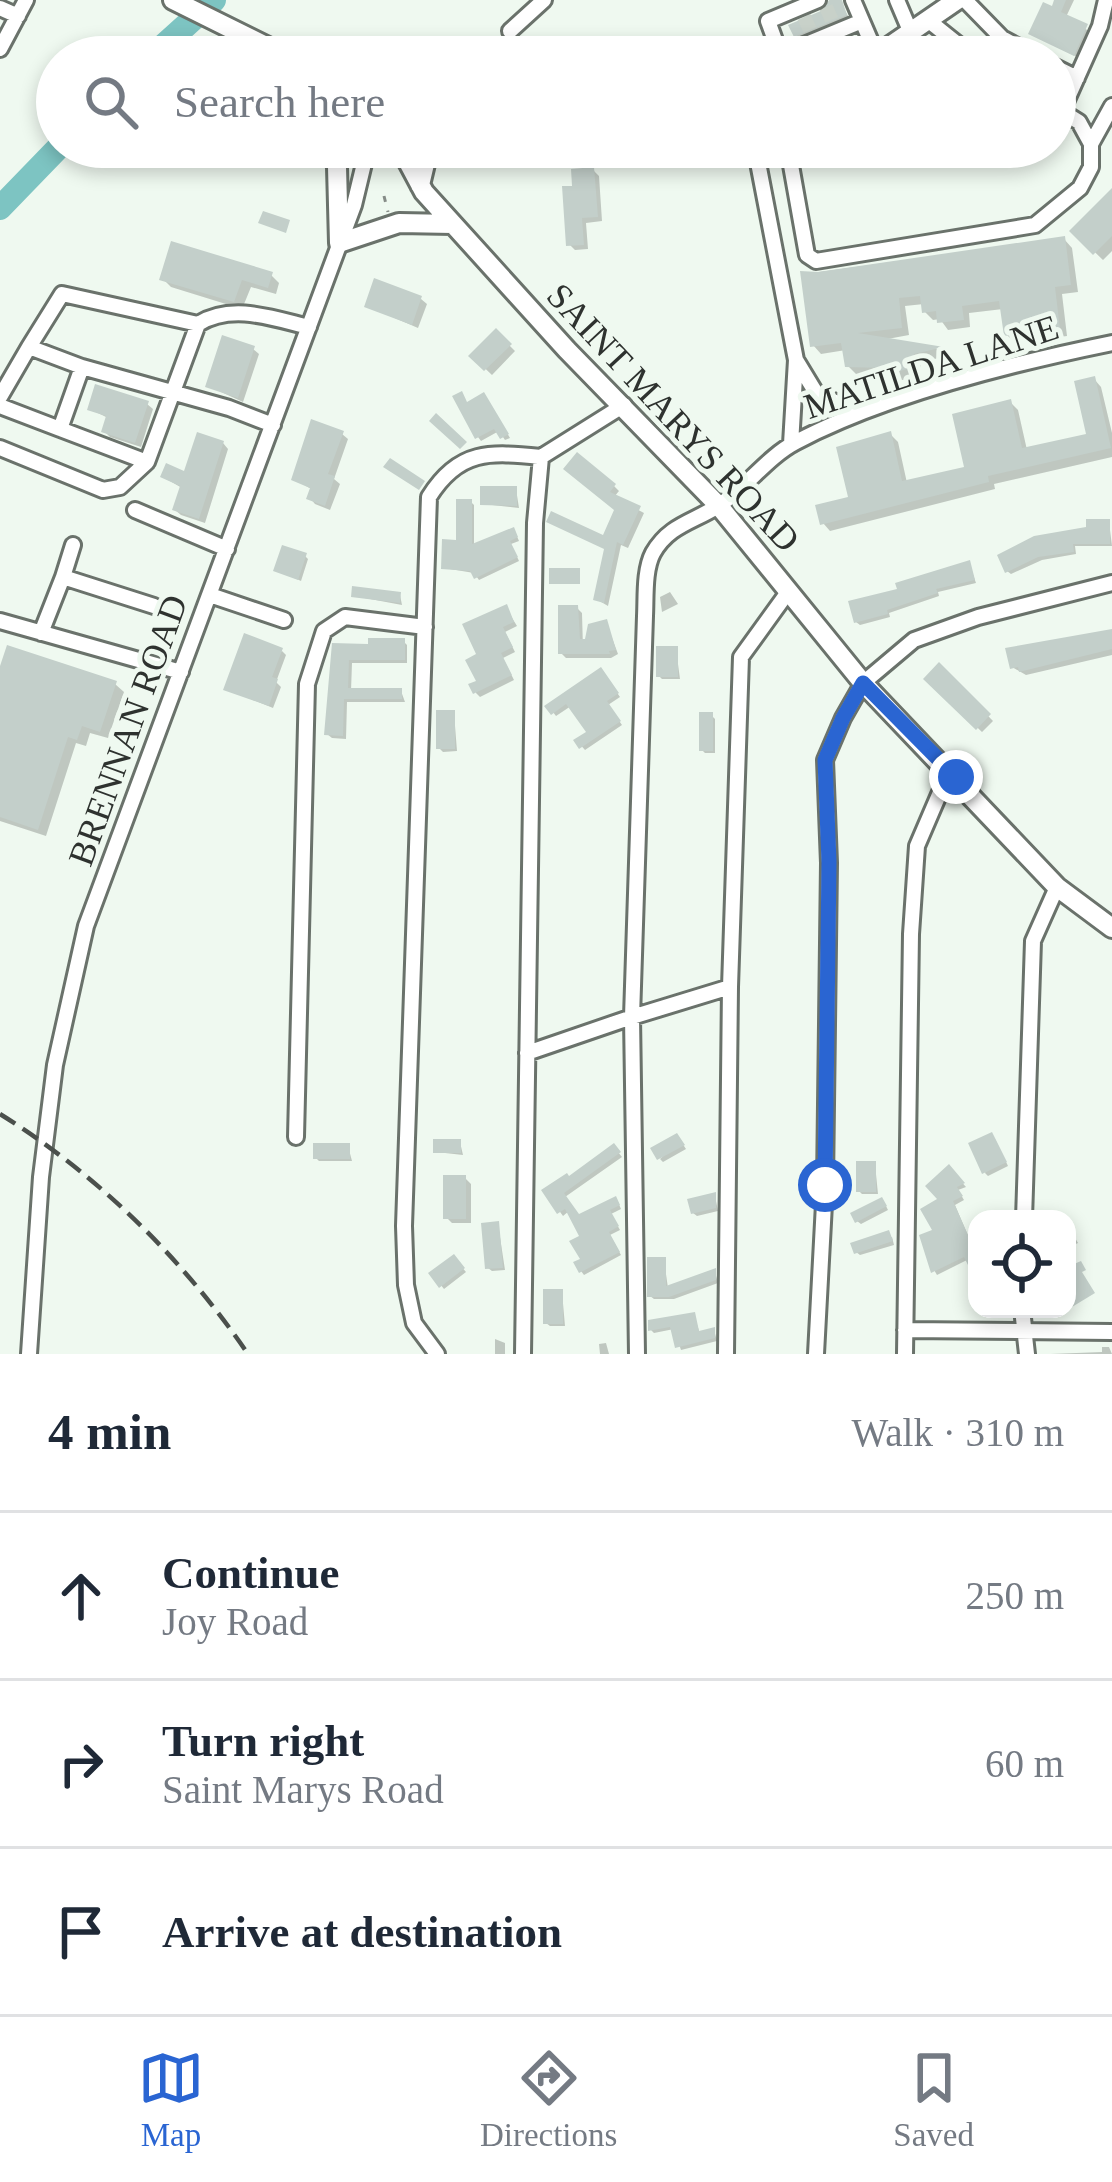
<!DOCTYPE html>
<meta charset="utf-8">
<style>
:root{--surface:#fff;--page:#f6f6f7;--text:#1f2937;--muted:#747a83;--line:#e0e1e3;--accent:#2a65d2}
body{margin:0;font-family:"Times New Roman",serif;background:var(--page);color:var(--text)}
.controls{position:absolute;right:36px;bottom:36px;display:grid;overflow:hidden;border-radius:24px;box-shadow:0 6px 18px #0003}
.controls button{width:108px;height:108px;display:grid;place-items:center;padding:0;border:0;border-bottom:3px solid var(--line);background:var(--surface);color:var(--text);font:60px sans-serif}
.stop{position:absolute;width:36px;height:36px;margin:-27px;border:9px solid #2a65d2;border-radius:50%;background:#fff}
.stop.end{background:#2a65d2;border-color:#fff;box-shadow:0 3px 12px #0008}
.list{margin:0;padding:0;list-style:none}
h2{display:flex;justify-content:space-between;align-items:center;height:156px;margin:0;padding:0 48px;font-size:51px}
h2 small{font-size:39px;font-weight:400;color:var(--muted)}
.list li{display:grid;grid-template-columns:78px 1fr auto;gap:36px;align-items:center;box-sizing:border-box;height:168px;padding:0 48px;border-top:3px solid var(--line)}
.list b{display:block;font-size:45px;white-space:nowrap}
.list p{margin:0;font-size:39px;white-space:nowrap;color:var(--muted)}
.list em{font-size:39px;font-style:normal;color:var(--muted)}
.icon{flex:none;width:66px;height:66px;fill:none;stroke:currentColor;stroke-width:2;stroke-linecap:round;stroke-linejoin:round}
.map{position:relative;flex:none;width:1112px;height:1354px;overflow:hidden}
.search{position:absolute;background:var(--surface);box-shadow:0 6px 18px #0003;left:36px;right:36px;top:36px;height:132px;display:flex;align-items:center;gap:30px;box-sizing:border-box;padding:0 42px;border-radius:66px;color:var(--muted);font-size:45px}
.sheet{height:660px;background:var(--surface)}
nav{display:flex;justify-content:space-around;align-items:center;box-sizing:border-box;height:168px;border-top:3px solid var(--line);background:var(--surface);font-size:33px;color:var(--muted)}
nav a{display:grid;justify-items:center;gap:6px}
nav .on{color:var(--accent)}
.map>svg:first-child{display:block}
.shadow{fill:#0003}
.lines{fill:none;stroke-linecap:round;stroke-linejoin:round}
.river{stroke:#7dc4c2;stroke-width:24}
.building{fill:#c3cfca}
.minor-tunnel{stroke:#c8d1c9;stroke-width:14;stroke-dasharray:14 7;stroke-linecap:butt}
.minor-casing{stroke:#6a726b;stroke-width:20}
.major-casing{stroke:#6a726b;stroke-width:24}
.path{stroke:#868c87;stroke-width:3;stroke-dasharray:6 9;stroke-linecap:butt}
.minor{stroke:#fff;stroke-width:14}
.major{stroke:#fff;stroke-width:18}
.rail{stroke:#4b504c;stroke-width:4.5;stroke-dasharray:18 9;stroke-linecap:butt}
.route{stroke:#2a65d2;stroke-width:15}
.labels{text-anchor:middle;stroke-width:10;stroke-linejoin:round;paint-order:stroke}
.street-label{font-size:36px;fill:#2e322f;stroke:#eff9f0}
</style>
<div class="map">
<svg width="1112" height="1354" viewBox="0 0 1112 1354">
<rect width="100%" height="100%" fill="#eff9f0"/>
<!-- shadow -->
<path class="shadow" d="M1057,0H1074L1066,17L1092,33L1081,59L1032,34Z
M841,4L851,21L802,41L796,35Z
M593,170L599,176L602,221L586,223L588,249L575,250L569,244L575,188Z
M1112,192V251L1103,260L1073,231Z
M1064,239L1072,248L1078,292L1062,294L1067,336L1015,343L1007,335L1003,309L969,313L970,327L948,330L940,319L933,320L925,312L924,304L905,306L909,335L882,340L943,350L948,356L921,362L919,376L898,381L892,375L856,374L848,366L846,350L821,354L813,345L804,274Z
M271,275L279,283L276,294L251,287L242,309L171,287L163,279Z
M421,299L427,304L418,328L367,306Z
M496,332L515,351L492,375L472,356Z
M253,349L259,354L243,402L208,386Z
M1094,379L1101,387L1112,433V457L994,484L995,489L830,531L823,523L852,500L890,434L898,442L907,483L968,469L1010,402L1018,410L1027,450L1090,436Z
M487,399L510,438L505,440L499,431L481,441L478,437L468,405Z
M147,404L153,409L141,447L110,437L104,431L108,418L90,409Z
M342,434L348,439L334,479L340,484L330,510L315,504L310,498L313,490L294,479Z
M223,443L228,449L205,523L181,515L175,510L182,488L163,477L186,475Z
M572,474L614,486L619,491L614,497L644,513L628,548L621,545L608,606L596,599L607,550L604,539L617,510Z
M516,489L519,508L483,504Z
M471,502L474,505V546L516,534L519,541L511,544L519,561L479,580L474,573L444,568L459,543Z
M1109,522L1112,546H1075L1076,554L1042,560L1011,574L1007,571Z
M305,556L308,559L301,581L277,570Z
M969,563L976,583L938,592L939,596L889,613L890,617L860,625L856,622L900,591Z
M670,592L678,604L662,612L660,597Z
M400,595L402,605L354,596Z
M506,608L517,626L505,632L515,652L503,658L514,680L480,697L476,693L479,656Z
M577,608L582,613L583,649L606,622L618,654L611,658H566L561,653Z
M1112,631V655L1026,675L1012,667Z
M403,641L407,645V663H352L351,691H401L405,702H347L346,739L332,738L327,734L335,646L371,647Z
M676,649L680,679H662L659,676Z
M282,651L286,655L276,682L281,687L273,708L226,689Z
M939,666L993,721L982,732L927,679Z
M604,674L620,697L608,705L622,725L585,750L577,741L590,732L571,706L556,716L549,707Z
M0,676L115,684L124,692L108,738L90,733L86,746L76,743L46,836L0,821Z
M454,713L457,751L443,752L439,748Z
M711,715L715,719V753H705L702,750Z
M995,1139L1008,1166L988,1176L985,1173Z
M680,1140L686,1149L663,1162L660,1159Z
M460,1142L463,1155L436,1152Z
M348,1146L352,1161H319L316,1158Z
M614,1147L622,1157L565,1197L579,1217L618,1202L621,1209L611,1214L620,1230L610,1235L621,1255L584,1275L581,1271L583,1237L569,1211L563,1216L545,1191L569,1179Z
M875,1164L878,1194H862L859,1191Z
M949,1168L966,1187L958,1190L964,1200L955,1205L969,1238L977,1234V1276L969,1259L937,1275L930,1263Z
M465,1178L471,1184V1223H452L446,1217Z
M715,1196L718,1211L697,1216L693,1213Z
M885,1204L888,1210L861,1224L857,1221Z
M498,1224L505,1270L492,1271L488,1268Z
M1071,1231L1078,1243L1067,1248V1232Z
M892,1237L894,1245L860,1255L856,1252Z
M454,1258L466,1272L444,1289L432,1274Z
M664,1260L668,1288L715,1272L718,1283L674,1299H654L650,1296Z
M562,1292L565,1326H550L546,1323Z
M694,1315L700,1334L714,1330L717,1341L681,1350L674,1329L654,1333L651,1330Z
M495,1339L505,1343V1354H495Z
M606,1343L609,1354H600L599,1344Z
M1102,1347H1109L1112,1354H1050L1102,1352Z"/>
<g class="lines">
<!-- river -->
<path class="river" d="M151,57L214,0
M0,208L59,147"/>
</g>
<!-- building -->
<path class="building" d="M829,0H842L847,15L794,37L788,25L823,10Z
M1054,0H1066L1061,12L1088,24L1074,56L1028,34L1043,2L1052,6Z
M594,167L598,217L582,218L584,245L566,246L562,186H572L571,169Z
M1112,188V236L1093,255L1069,231Z
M263,211L290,220L286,233L258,223Z
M1065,236L1071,285L1055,287L1060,329L1004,336L999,301L962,306L964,320L937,323L936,311L922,313L920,296L899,298L902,328L858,333L944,347L914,354L912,368L887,374L886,368L845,367L841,343L810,347L800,271L818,272Z
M171,241L273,272L268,288L242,280L234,302L159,280Z
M374,278L422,296L412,325L364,307Z
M496,328L512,344L484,371L468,356Z
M222,335L255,346L238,398L205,387Z
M1095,376L1111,448L988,476L989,482L820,525L815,505L848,497L836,447L891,431L902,481L964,467L952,414L1011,399L1022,448L1086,434L1074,381Z
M95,384L149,401L135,443L101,432L106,416L87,410Z
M462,391L467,402L484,392L509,434L500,439L494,429L475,439L452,396Z
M436,413L467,442L460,449L429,421Z
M311,419L344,431L328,474L335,476L325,506L306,499L310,488L291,480Z
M197,432L224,441L199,519L172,510L180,486L160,477L166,463L184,471Z
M577,452L616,484L610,492L641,506L623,545L617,542L604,603L593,600L604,549L546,522L551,511L603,535L614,510L563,469Z
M390,458L425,481L419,490L383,467Z
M480,486H517V506L480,505Z
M456,499H472V544L514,527L518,537L510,541L518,557L474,579L470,571L441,569L442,539L456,540Z
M1086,519H1110V544H1073L1074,552L1038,557L1005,573L997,555L1034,536L1086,527Z
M282,545L307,553L298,580L273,571Z
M970,560L975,580L936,589L938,593L887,610L888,614L854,623L848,601L897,589L895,583Z
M549,568H580V584H549Z
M352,586L401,592L400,603L351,597Z
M507,604L514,622L503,627L513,647L501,653L512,675L473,694L468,684L476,681L465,660L476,654L462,624Z
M558,605H578L580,639H585L588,624L607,619L616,650L609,651L610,654H558Z
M1112,629V649L1019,672L1018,667L1010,669L1005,648Z
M244,633L283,648L272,677L278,679L269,706L223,690Z
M368,638H405V660H349L348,688H402V699H344L343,736L324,735L332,643L368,644Z
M7,645L117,681L100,732L82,726L77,740L68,737L38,830L0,817V666Z
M656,646H678V677H656Z
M939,662L991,714L976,730L923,679Z
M601,667L619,693L607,701L621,721L579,749L573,740L586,732L566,704L551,715L544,706Z
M436,710H455V749H436Z
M699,712H713V751H699Z
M992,1132L1007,1162L982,1174L968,1143Z
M677,1133L685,1145L657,1160L650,1148Z
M433,1139H461V1153H433Z
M313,1143H350V1159H313Z
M614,1143L621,1152L564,1193L579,1214L616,1196L620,1205L610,1210L619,1226L609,1232L620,1252L579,1273L573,1262L580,1259L569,1241L579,1236L565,1209L557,1214L541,1190L567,1173L569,1176Z
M856,1161H876V1192H856Z
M949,1164L965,1183L957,1187L963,1196L953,1201L968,1235L977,1231V1283L964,1257L931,1273L919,1235L932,1230L920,1209L937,1199L925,1186Z
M443,1175H466V1219H443Z
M716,1192V1208L691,1214L687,1199Z
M882,1197L887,1206L855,1223L850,1213Z
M499,1221L503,1268L485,1269L481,1223Z
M889,1230L893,1241L854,1254L850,1243Z
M454,1254L465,1268L439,1288L428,1273Z
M647,1257H666V1286L716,1268V1280L669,1297H647Z
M1081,1261L1086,1270L1082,1272L1095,1293L1067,1310V1267Z
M543,1289H563V1324H543Z
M695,1312L699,1331L715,1327V1338L675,1348L670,1327L648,1331V1320Z"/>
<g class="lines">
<!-- minor-tunnel -->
<path class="minor-tunnel" d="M826,7L834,25
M804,17L812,34"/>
<!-- minor casing -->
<g class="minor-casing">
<path id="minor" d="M853,0L877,56
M897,0L911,33
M965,0L1002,38L1037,57
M0,8L18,16
M929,21L974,57
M510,31L544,0
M0,49L26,0
M780,55L862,21
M781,57L768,21L818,0
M1055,67L1077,78
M1062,111L1100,26L1106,0
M1091,144L1112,106
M755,147L796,360L816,393L859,413
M792,147L789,154L807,255L816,261L1035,225L1080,188L1091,167V144L1079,122L1055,107
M789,154L821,147
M198,324L62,294L29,347L82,367L60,429L147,462L198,324C232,303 272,318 309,327
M82,367L229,408L273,425
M0,397L29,347
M0,406L60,429
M791,444L796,360
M0,448L103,490L120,487L147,462
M135,510L227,549
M63,577L73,545
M210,595L284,620
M0,621L181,672
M41,633L63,577L154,606
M730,987L741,657L788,592
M527,1053L632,1017L637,1354
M296,1137L307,684L324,631L345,617L425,627
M1024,1219L1033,941L1057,887
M1022,1309L1027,1354
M905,1330L1112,1332
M29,1354L41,1177L55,1065L86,926L354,205L368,147
M437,1354L414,1323L406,1285L404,1226L429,497C459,449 490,452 541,457
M523,1354L535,523L541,457L624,405
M726,1354L730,987L632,1017L645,616C646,597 644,570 653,553C669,525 693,522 718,506C746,488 767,457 796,442C885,395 1014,363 1112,343
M816,1354L825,1185L829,863L825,760L843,718L863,683L914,640L978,617L1112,583
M905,1354L911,934L917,846L941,790L956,777"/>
</g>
<!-- major casing -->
<g class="major-casing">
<path id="major" d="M173,0L288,57
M874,57L957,0
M332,147L337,167L339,243L399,223L453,224
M400,147L424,192L567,350L719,506L863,683L1057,887L1112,928
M420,185L429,147"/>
</g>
<!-- path -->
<path class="path" d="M384,196L388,212"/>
<!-- minor -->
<use href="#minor" class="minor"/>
<!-- major -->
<use href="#major" class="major"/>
<!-- rail -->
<path class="rail" d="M0,1114C98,1175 183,1259 248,1354"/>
</g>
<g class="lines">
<!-- route -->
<path class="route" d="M825,1185L829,862L825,760L843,718L863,683L956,777"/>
</g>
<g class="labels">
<!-- street labels -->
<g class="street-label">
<text transform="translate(931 366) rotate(-18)" y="13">MATILDA LANE</text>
<text transform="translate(674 417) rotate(47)" y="13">SAINT MARYS ROAD</text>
<text transform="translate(127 730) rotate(-70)" y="13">BRENNAN ROAD</text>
</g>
</g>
</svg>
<div class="controls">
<button><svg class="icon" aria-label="locate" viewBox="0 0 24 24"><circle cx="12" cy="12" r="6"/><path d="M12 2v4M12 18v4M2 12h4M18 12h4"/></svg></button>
</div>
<div class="stop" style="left:825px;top:1185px"></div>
<div class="stop end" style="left:956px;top:777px"></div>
<div class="search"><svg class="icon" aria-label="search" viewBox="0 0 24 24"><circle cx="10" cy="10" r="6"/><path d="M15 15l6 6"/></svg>Search here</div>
</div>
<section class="sheet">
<h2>4 min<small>Walk · 310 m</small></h2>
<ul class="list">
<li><svg class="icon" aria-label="ahead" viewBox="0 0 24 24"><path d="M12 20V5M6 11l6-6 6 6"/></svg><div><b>Continue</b><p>Joy Road</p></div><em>250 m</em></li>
<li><svg class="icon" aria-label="right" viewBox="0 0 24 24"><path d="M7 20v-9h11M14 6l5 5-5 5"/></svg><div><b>Turn right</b><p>Saint Marys Road</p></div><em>60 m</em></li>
<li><svg class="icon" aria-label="arrive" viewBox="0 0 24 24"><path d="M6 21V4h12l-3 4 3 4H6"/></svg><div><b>Arrive at destination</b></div></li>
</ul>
</section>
<nav>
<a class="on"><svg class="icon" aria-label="map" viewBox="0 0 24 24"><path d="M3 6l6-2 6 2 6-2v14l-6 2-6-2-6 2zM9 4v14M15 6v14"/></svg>Map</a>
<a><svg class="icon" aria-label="directions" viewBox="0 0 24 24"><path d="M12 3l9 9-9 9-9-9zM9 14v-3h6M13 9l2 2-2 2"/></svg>Directions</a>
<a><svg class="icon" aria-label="saved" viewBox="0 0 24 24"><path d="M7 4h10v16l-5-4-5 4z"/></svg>Saved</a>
</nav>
